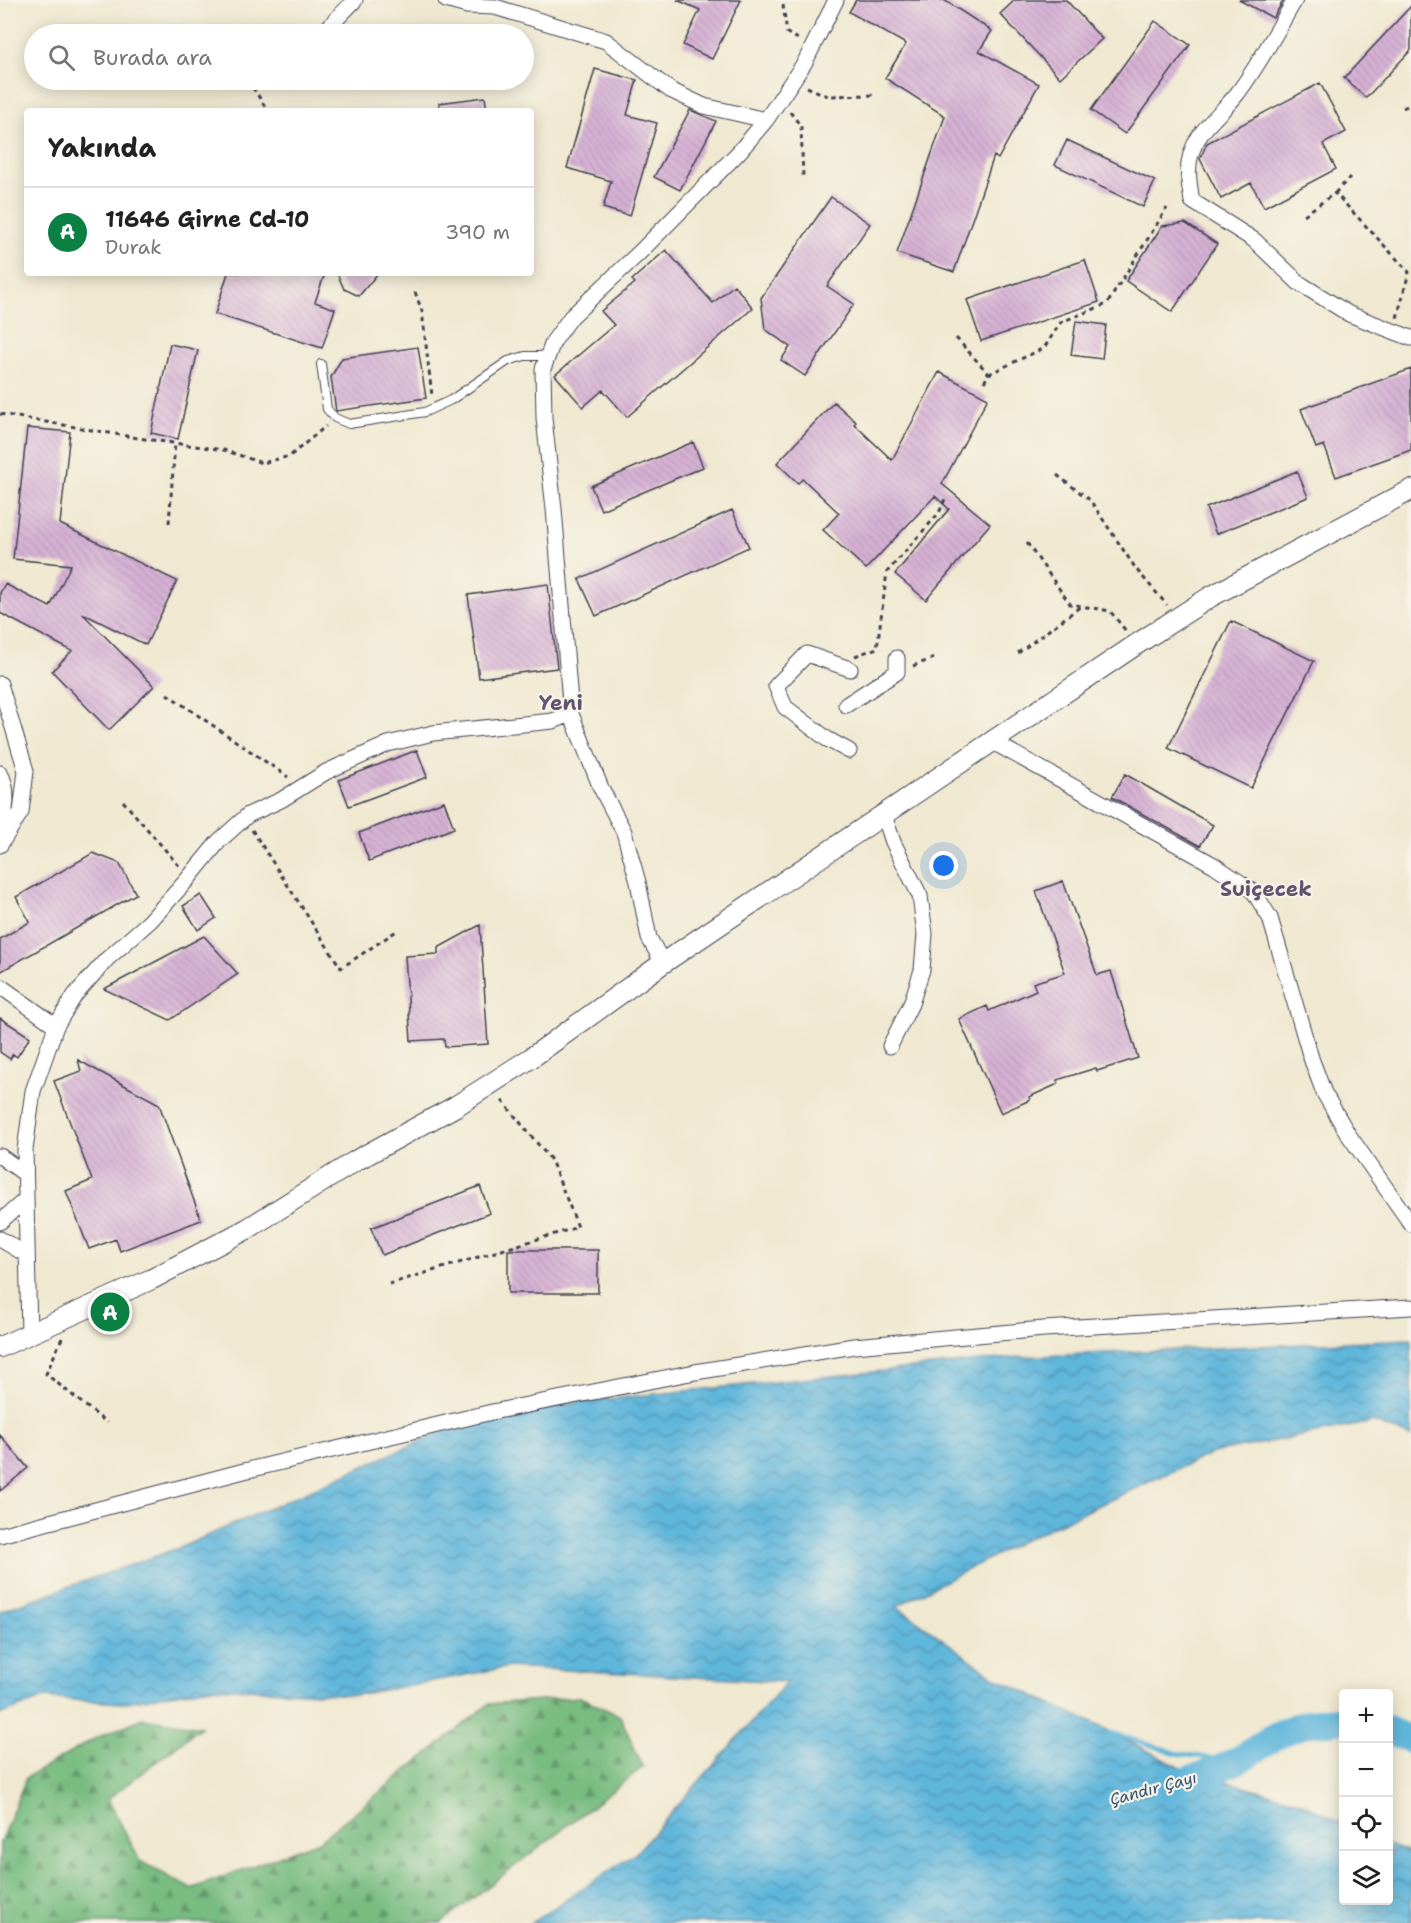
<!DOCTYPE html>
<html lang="tr">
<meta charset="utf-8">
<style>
:root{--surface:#fff;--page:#f2f2f2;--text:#222;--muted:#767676;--line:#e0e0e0;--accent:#0b8043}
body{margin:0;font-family:"Shantell Sans",sans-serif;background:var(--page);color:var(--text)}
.controls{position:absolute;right:18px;bottom:18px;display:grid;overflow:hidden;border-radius:6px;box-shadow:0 3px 15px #0003}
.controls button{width:54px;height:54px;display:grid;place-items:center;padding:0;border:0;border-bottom:2px solid var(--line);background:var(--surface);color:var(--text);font:30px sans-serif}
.you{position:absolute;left:944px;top:866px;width:21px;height:21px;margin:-15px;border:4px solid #fff;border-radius:50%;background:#1a73e8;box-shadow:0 0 0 9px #1a73e833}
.badge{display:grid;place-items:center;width:39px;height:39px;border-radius:50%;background:var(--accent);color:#fff;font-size:20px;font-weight:700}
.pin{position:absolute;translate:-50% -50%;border:3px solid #fff;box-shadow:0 2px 6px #0006}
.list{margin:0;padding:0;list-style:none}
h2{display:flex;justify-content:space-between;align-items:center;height:78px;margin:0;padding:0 24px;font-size:26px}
h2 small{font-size:20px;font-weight:400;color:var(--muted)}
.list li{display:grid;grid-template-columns:39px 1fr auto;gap:18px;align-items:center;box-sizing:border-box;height:90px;padding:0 24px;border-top:2px solid var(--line)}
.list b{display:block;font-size:22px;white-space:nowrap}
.list p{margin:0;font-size:20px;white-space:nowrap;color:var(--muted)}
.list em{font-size:20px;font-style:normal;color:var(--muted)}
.icon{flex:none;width:33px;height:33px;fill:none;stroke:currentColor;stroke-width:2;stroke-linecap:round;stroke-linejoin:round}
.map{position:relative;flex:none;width:1411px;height:1923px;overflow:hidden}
.search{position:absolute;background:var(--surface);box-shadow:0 3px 15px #0003;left:24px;top:24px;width:510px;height:66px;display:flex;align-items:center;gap:15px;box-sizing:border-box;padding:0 21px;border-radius:33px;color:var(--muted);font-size:22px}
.panel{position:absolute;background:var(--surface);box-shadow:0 3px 15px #0003;left:24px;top:108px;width:510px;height:168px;border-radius:6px}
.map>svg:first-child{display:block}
.forest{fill:url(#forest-firs);stroke:#4d6f5e;stroke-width:1.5}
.water{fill:url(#water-waves);stroke:#406c8b;stroke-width:1.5}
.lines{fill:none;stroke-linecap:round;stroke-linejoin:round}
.stream{stroke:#5eb6db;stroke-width:4.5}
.river{stroke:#5eb6db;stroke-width:28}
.building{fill:url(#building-back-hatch)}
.service-casing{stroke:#414051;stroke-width:10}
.minor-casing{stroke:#414051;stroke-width:17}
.tertiary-casing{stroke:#414051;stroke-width:22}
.path{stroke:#414051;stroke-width:3;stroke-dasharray:4.5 4.5;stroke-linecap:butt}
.service{stroke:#fff;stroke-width:8}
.minor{stroke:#fff;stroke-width:15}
.tertiary{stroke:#fff;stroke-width:20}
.labels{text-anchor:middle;stroke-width:4.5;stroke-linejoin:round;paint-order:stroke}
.water-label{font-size:16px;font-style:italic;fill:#375673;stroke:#f7f3e8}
.district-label{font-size:21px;font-weight:bold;fill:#615471;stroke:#f7f3e8}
</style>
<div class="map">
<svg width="1411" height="1923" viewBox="0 0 1411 1923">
<defs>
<pattern id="forest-firs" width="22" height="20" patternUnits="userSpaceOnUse" patternTransform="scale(1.5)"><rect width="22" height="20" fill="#78bc80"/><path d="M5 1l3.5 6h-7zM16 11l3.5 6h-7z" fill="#62986a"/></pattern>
<pattern id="water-waves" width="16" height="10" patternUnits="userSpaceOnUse" patternTransform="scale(1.5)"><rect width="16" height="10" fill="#5eb6db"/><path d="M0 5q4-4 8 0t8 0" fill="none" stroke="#4d94b3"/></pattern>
<pattern id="building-back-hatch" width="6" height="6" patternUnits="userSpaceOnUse" patternTransform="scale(1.5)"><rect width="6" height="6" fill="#d6b1d4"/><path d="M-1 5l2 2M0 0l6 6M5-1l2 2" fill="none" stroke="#b798b7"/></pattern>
</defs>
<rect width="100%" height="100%" fill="#f7f3e8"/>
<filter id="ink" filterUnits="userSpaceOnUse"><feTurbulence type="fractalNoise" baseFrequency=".0167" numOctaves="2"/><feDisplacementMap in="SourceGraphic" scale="12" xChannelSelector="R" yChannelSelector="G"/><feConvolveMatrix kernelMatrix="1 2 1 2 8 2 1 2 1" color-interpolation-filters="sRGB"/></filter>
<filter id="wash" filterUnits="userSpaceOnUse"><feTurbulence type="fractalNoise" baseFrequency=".008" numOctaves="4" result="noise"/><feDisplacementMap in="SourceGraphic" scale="24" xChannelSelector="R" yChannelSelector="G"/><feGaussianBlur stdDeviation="1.35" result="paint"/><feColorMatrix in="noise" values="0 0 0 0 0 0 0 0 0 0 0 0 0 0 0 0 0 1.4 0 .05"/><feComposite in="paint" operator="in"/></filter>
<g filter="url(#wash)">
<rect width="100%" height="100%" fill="#f0e8d0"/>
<!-- forest -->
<path class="forest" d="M580,1697L620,1716L643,1767L441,1923H0V1843L26,1778L94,1739L143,1718L201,1727L108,1799L140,1861L191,1889L319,1841L489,1704Z"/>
<!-- water -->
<path class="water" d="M1411,1339V1437L1373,1422L1212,1453L1034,1535L897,1606L996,1678L1099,1726L1185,1770L1298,1801L1343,1823L1344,1900H1388L1389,1845L1411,1854V1923H531L636,1853L787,1682L509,1667L356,1695L211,1687L122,1703L44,1698L0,1715V1611L184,1546L488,1411L1020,1357Z"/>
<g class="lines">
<!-- stream -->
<path class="stream" d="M1112,1733L1176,1753L1235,1762"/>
<!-- river -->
<path class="river" d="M1388,1730L1411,1740
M1166,1787C1189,1780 1214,1773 1236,1761C1250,1754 1262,1744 1276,1736C1297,1724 1320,1720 1344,1720"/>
</g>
<g id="blocks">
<!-- building -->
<path class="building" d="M677,0H741L712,59L683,45L700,10Z
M856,0H944L992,31L979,51L1039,84L998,159L994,156L954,272L897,253L945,116L885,78L906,44L849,12Z
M1015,0H1066L1102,39L1060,78L1000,14Z
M1239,0H1284L1273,18Z
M1411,6V50L1366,98L1344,78Z
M1155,21L1190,45L1125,134L1091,110Z
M595,69L637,80L627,115L657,123L630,216L603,208L611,181L567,168Z
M1320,83L1346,132L1323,144L1336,169L1264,207L1251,183L1221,199L1200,159L1207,143Z
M485,97L487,111H439V103Z
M690,110L716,121L680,190L654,177Z
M1067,140L1155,181L1143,207L1055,165Z
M831,197L870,224L827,286L854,304L805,376L781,360L790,347L765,329L761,298Z
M1185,223L1217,244L1172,312L1126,281L1162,226Z
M666,250L713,303L734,285L753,308L627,417L603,390L583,407L555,375L614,325L601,311L635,283L632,280Z
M1085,260L1099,302L981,341L967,300Z
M228,273H325L315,302L335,309L322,348L215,314Z
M337,273H378L359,296L344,289Z
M1076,321L1106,325L1102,359L1071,355Z
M170,344L198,350L178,439L151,433Z
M418,347L426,398L336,411L331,377L342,358Z
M1411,369V450L1336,477L1324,445L1316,448L1301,409Z
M939,372L988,398L942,484L990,524L926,600L895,574L949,509L935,496L866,569L823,530L839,513L803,479L798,483L777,463L834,402L856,422L854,424L892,460Z
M27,428L70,432L60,524L177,581L146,645L82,613L154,686L109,730L52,671L72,651L0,613V593L5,584L50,607L71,565L13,559Z
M693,442L703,467L601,510L591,486Z
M1297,471L1308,497L1216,534L1206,508Z
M732,510L749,547L596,616L579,579Z
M548,584L557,668L479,678L468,595Z
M1231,621L1314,661L1251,788L1168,748Z
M417,750L427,777L349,806L339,780Z
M1125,774L1213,825L1200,846L1112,797Z
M444,801L454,828L369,861L359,833Z
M93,853L119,863L136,894L0,972V939L30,922L16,897Z
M1063,881L1097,975L1111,971L1138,1058L1097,1071L1096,1068L1057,1080L1058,1084L1029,1097L1030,1100L1001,1113L959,1019L987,1006L989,1011L1036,990L1033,983L1065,973L1036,891Z
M201,895L216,918L198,930L183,906Z
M480,925L488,1044L445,1047L444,1039L411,1041L405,956L438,954V948Z
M204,936L238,974L170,1020L104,989Z
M0,1018L30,1037L17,1057L13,1054L10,1059L0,1052Z
M78,1060L159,1104L201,1220L120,1251L116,1239L89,1249L66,1191L92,1180L54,1081L81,1071Z
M480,1186L490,1213L382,1255L371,1228Z
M508,1250H598V1293H508Z
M0,1435L28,1468L0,1491Z"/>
</g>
</g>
<g filter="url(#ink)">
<use href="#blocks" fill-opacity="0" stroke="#414051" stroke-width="1.5"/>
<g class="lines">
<!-- service casing -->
<g class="service-casing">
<path id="service" d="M321,364L327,409L335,418L349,424L425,412L451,400L508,361L525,356H546"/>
</g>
<!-- minor casing -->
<g class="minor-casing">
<path id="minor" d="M446,0L467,6L495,7L606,41L670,90L704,106L766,120
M1295,0C1276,32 1259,65 1237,94C1222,113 1200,128 1192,151C1186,168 1189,184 1192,201L1254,240L1299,283L1349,314L1411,338
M322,34L355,0
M0,684L26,771L21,812L0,845
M846,705L897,672V658
M993,742L1214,865L1254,892L1270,918L1311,1058L1324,1093L1348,1134L1411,1224
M849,751L827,739L785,707L776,686L807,654L850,669
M0,773C11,792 4,816 0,836
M884,815L893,842L920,896L925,934L922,970L911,1004L890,1046
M663,963L649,938L638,882L624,832L601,788L571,714L554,509L544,418L543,369L553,342L571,317L640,252L739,152L766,120L805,62L836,0
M0,986L56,1026
M0,1156L25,1174
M0,1222L26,1199
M0,1239L27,1255
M29,1335L25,1150L33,1091L56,1026L75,995L107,959L150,921L187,880L219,841L248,815L281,800L326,772L388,744L433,733L553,721L571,714
M0,1535L244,1471L492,1412L695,1372L854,1346L1044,1329L1411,1307"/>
</g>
<!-- tertiary casing -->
<g class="tertiary-casing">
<path id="tertiary" d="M0,1347L152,1279L247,1229L357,1160L456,1106L531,1058L663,963L1137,644L1210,597L1411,490"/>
</g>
<!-- path -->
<path class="path" d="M783,5L787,33L800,40
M248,80L268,111
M807,87L828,96L875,95
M1403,108L1411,104
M790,112L801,126L803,177
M1335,193L1350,177
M1304,215L1335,193L1409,272L1397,318
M415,292L422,311L432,396
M956,338L989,374
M984,382L989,374L1044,348L1061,322L1107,304L1167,208
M0,414L138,438L224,450L262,463L290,456L326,426
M1057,475L1090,500L1136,569L1167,605
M169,523L175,443
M1027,543L1070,604L1110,611L1126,631
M1018,653L1081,606
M855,656L877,648L887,572L939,513L945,499
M913,666L937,657
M167,694L288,777
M123,801L180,867
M252,830L341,968L398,930
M389,1284L578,1227L551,1160L500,1098
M62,1338L46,1374L107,1423"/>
<!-- service -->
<use href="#service" class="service"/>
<!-- minor -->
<use href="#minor" class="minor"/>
<!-- tertiary -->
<use href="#tertiary" class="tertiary"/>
</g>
</g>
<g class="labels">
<!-- water labels -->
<g class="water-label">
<text transform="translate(1153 1788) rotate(-15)" y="6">Çandır Çayı</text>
</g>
<!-- district labels -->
<g class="district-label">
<text x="561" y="710">Yeni</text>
<text x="1266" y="896">Suiçecek</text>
</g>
</g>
</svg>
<div class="controls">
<button>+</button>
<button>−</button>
<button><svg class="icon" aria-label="locate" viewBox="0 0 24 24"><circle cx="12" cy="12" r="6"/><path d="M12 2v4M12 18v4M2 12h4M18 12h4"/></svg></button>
<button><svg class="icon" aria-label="layers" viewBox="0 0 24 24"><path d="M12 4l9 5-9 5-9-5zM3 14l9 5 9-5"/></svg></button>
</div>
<div class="you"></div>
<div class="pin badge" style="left:110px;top:1312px">A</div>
<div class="search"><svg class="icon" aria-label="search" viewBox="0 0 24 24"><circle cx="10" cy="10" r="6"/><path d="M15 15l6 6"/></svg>Burada ara</div>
<section class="panel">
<h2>Yakında<small></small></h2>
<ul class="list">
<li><span class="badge">A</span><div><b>11646 Girne Cd-10</b><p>Durak</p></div><em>390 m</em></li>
</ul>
</section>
</div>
